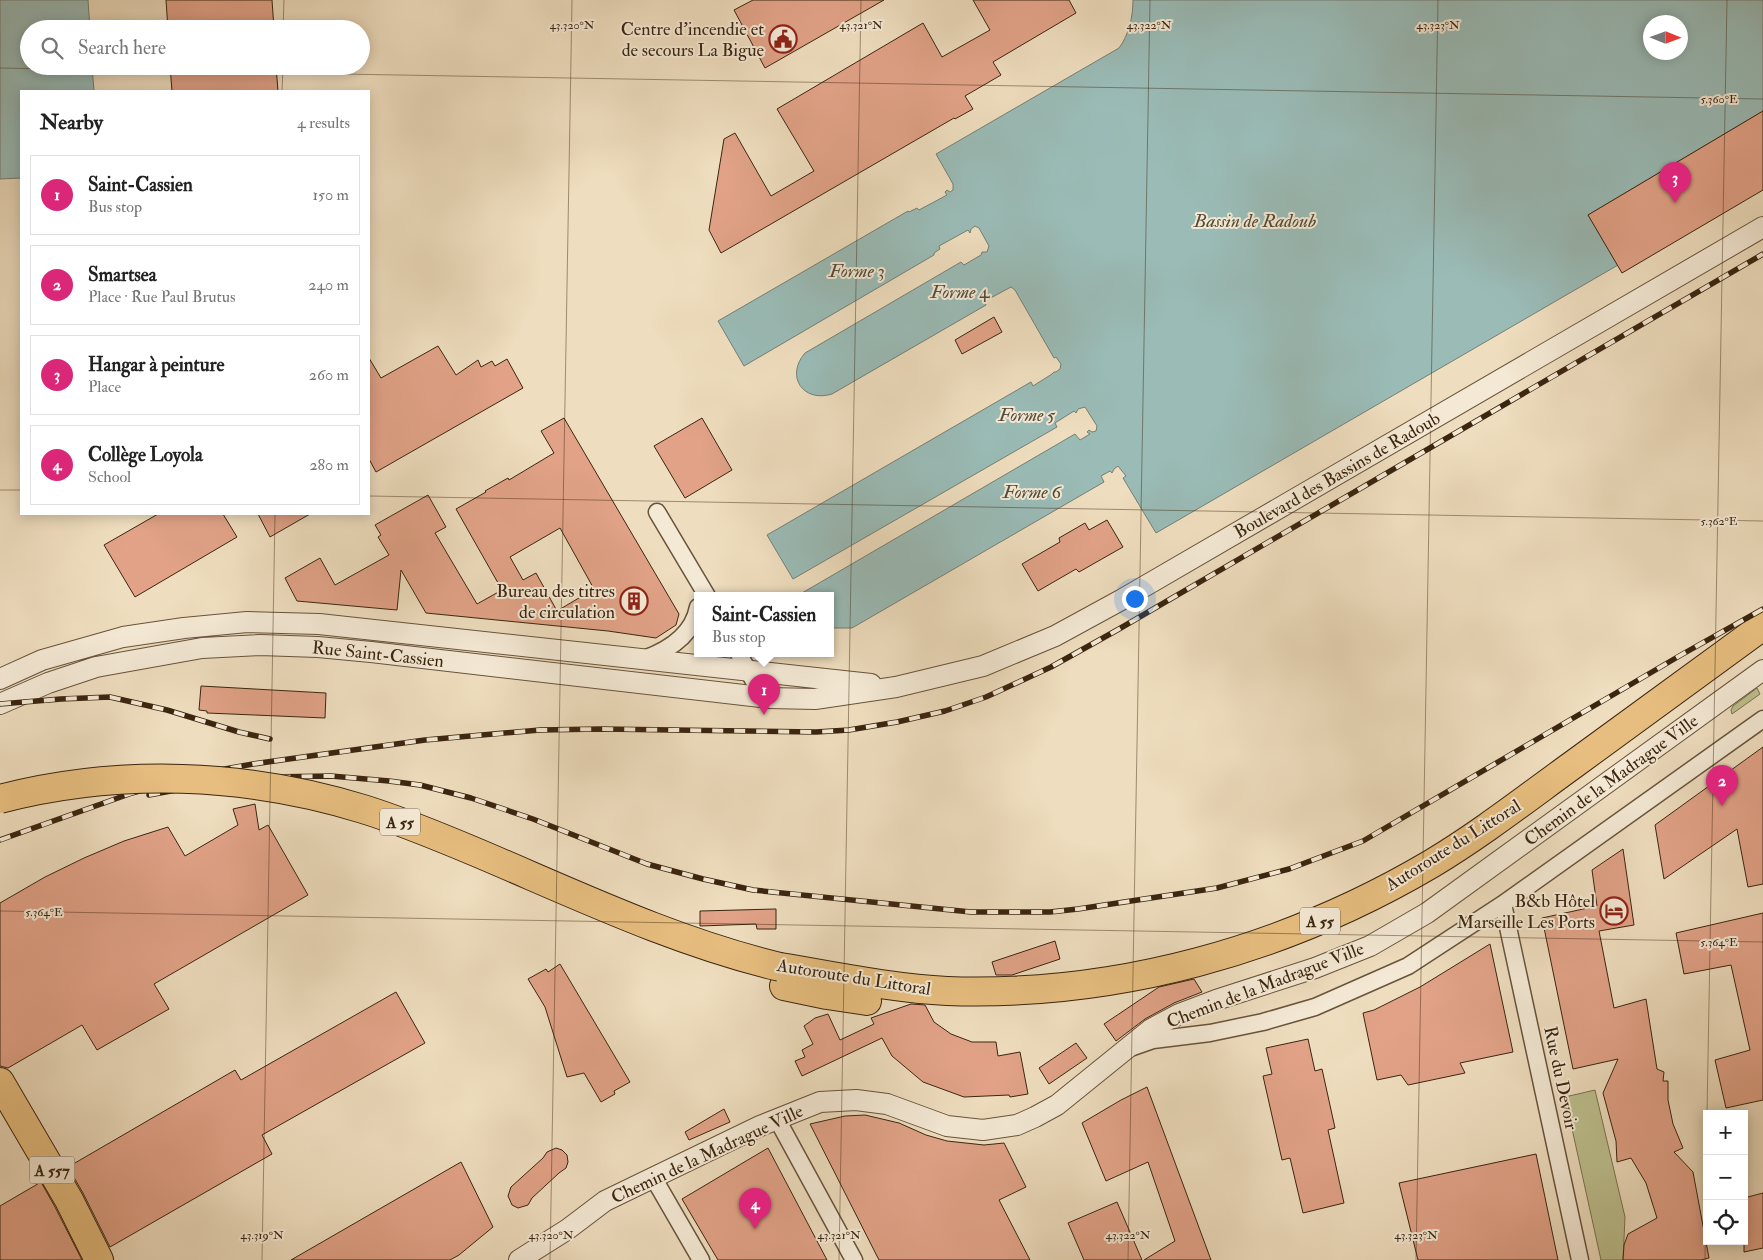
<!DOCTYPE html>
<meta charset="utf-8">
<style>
:root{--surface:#fff;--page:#f6f6f6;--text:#222;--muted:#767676;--line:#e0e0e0;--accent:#db2777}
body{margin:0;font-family:"IM FELL Double Pica",serif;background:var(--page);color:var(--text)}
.controls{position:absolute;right:15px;bottom:15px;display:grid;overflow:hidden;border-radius:0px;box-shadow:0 2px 12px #0003}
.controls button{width:45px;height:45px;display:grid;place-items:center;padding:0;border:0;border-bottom:1px solid var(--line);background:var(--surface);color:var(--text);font:25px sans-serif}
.compass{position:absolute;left:1643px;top:15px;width:45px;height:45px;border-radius:50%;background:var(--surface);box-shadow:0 2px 12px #0003;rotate:91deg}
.you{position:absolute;left:1134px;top:598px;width:18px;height:18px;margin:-12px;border:4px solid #fff;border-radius:50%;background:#1a73e8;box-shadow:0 0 0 8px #1a73e833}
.badge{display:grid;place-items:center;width:32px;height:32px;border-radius:50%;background:var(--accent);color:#fff;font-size:16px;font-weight:700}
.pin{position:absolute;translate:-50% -41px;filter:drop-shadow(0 1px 2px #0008)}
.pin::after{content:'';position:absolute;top:26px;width:18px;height:15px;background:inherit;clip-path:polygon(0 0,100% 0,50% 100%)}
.popup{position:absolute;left:694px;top:592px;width:140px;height:65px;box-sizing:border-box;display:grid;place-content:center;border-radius:0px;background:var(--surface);filter:drop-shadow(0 1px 4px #0005);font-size:16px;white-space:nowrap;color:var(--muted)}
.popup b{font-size:19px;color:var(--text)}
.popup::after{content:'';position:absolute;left:50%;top:100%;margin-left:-10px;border:10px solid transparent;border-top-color:var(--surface)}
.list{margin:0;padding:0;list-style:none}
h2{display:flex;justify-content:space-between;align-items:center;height:65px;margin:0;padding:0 20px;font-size:21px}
h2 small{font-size:16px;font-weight:400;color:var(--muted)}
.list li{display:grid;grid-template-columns:32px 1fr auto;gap:15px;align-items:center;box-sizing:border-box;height:80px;margin:0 10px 10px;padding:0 10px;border:1px solid var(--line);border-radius:0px}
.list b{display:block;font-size:19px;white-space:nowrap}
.list p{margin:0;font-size:16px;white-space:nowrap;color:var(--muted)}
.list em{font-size:16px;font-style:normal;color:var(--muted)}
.icon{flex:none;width:28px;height:28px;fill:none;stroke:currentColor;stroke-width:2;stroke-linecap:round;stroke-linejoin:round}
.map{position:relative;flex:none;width:1763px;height:1260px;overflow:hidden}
.search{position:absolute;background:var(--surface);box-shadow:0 2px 12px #0003;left:20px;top:20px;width:350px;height:55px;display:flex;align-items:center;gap:12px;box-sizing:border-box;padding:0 18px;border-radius:28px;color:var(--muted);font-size:19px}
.panel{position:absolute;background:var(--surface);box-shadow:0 2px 12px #0003;left:20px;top:90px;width:350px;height:425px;border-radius:0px}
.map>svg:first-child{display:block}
.green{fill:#bdc08f;stroke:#7c724f}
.water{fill:#9abbb6;stroke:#747f73;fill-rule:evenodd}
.building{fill:#e1a287;stroke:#3b250f;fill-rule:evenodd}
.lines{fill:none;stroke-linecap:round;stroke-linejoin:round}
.minor-casing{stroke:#68533b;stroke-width:19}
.tertiary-casing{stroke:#68533b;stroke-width:22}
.motorway-casing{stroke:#3b250f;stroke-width:30}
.minor{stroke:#f4e9d5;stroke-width:16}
.tertiary{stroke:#f4e9d5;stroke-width:20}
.motorway{stroke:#e7be7f;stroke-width:28}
.rail-casing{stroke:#3b250f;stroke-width:5.5}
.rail{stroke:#f4e9d5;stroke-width:4;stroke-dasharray:11;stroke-linecap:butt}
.motorway-bridge-casing{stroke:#3b250f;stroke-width:30;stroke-linecap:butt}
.motorway-bridge{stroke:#e7be7f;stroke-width:28}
.ticks{fill:none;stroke:#3b250f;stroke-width:1;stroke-opacity:0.45}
.labels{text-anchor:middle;stroke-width:4;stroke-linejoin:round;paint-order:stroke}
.shield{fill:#f4e9d5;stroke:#72604a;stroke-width:1}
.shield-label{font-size:16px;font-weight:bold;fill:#3b250f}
.poi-label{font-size:18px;fill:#3b250f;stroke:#f4e9d5;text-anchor:end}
.street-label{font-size:18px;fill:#3b250f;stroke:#f4e9d5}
.water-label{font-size:19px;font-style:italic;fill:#534a39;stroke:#f4e9d5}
.ticks-label{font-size:12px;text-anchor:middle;fill:#3b250f;stroke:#f4e9d5;stroke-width:4;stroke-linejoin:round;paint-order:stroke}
</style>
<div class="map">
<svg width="1763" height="1260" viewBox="0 0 1763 1260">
<rect width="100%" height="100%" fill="#eeddbe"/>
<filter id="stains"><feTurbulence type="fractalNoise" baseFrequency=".004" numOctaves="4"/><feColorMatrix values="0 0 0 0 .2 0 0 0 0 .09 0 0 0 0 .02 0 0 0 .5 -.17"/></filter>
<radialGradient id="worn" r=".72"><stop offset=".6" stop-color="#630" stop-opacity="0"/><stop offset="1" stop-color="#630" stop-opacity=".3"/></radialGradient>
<!-- green -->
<path class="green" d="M1757,688L1760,694L1732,714L1731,710L1733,706Z
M1595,1090L1625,1217L1623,1260H1601L1565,1097Z"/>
<!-- water -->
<path class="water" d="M0,0H88L90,29H29V66H92L94,91H21V178L0,179Z
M1133,0H1763V111L1588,215L1618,265L1156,533L1123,478L1126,476L1118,466L1114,469L1112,473L1110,471L1101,476L1104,482L852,628H830V596H804L802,593L1075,434L1080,440L1090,434L1087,432L1089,430L1092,432L1096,431L1097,426L1085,407L1078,409L1076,413L1074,411L1055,423L1057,427L793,579L767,535L1031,382L1033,386L1052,374L1054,372H1056L1060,369L1061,364L1056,357L1054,358L1015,290L1011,287L985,301L986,305L832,394C803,403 785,376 805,353L961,262L964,265L981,255L982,252H987L989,246L979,228L975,226L971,229L970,233L968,230L939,246L940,249L934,253V255L744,366L718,321L908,211L909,212L917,208L919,210L947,195L945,192L947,190L950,192L953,190V184L936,154L1119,48C1129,35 1133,16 1133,0ZM1650,22H1680V52H1650Z"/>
<!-- building -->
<path class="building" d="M166,0H272L274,29H168Z
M753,0H884L765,68L734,10Z
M973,0H1069L1076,13L993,62L1001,75L965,96L973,109L955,119L954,118L721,253L709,230L724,139L735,133L771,196L814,171L777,109L923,23L942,57L990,30Z
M170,66H276L278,91H172Z
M1763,111V190L1622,273L1588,215Z
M994,317L1002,332L962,354L955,340Z
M438,346L456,375L478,360L481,367L492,361L495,366L507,359L523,388L376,472L369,459V358L381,378Z
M564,418L679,614L676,625L656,638L608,631L426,613L401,570L397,610L297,601L285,578L320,558L335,585L389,555L378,537L381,535L375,525L428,495L446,527L435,533L477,604L502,590L456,509L486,492L485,491L508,478L509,480L554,453L541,431ZM560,528L594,589L557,611L536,573L523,580L510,557Z
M702,418L732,470L685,498L654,446Z
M158,514H223L237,537L135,597L104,545Z
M258,514H310L270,537Z
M1107,520L1123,547L1079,572L1076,569L1038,591L1022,564L1060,542L1059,538L1085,523L1089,530Z
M201,686L326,693L325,718L207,713V711L199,710Z
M1763,747V884L1748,887L1737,829L1664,879L1655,825Z
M255,804L259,830L268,825L308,895L154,984L169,1009L97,1050L82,1025L8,1068L0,1066V903L45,877L84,858L124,841L168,827L185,856L238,825L233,809Z
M1623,849L1634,925L1599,931L1614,1008L1646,999L1657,1069L1664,1072L1663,1081H1668V1100L1673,1124L1683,1148L1674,1152L1693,1172L1709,1258L1701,1260H1623L1624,1245L1628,1234L1657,1218L1646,1183L1631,1158L1617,1162L1616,1141L1603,1093L1618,1059L1573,1069L1542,918L1597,906L1592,870Z
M776,909V929H757L756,924L700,926V911Z
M1763,913V1100L1726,1108L1715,1060L1750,1050L1731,965L1684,974L1676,933Z
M1055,941L1060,959L1012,975H996L992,962Z
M1490,944L1513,1052L1460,1063L1465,1073L1408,1085L1401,1075L1377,1080L1363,1013L1374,1010L1420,987Z
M560,964L630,1082L614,1091L615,1094L601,1102L584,1073L567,1077L545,1007L528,979L546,969L548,972Z
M1194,979L1202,992L1174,1003L1145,1019L1116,1041L1104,1024L1159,987Z
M396,992L425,1043L262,1135L272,1154L110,1247L83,1193L68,1167L235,1070L241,1080Z
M911,1004L925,1005L934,1022L951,1034L972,1042H996L998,1056L1020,1052L1028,1094L1010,1097L1009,1095L964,1097L923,1082L892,1056L882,1038L802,1076L795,1061L805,1057L802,1050L813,1044L804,1026L815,1018L828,1014L840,1040L874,1024L871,1018Z
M1308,1039L1315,1071L1322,1069L1335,1128L1328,1130L1344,1203L1303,1213L1290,1158L1282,1160L1263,1076L1272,1074L1266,1048Z
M1076,1043L1087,1058L1049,1084L1039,1068Z
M1147,1087L1211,1260H1144L1175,1241L1148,1162L1106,1181L1082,1123L1121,1100Z
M724,1109L730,1122L689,1140L685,1132Z
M865,1115L899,1123L926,1135L947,1141L984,1145L1004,1143L1026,1187L999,1200L1030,1260H879L810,1124L845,1116Z
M556,1148L562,1150L567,1155L568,1162L566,1168L559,1173L532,1198L528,1205L518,1208L512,1205L508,1196L511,1187L543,1158L547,1152Z
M768,1148L827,1260H718L682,1199Z
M1536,1154L1558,1260H1418L1399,1183Z
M461,1162L493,1227L459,1255L450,1260H291Z
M41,1182L55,1207L82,1260H0V1206Z
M1763,1193V1248L1744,1252V1198Z
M1117,1202L1142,1260H1084L1068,1223Z"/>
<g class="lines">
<!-- minor casing -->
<g class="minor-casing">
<path id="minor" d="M657,512L707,596
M739,654L763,698
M644,659C669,650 693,635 698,607
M1503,904L1580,1260
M1133,1047L1153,1040L1210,1033L1263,1022L1315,1007L1408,966L1503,904L1763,719
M777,1119L854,1260
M653,1177L701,1260"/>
</g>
<!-- tertiary casing -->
<g class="tertiary-casing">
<path id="tertiary" d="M0,679L42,660L123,637L184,628L247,622L319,624L871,684
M0,704L48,683L96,667L202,648L260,645L318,647L371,652L769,698L815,699L896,687L983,666L1055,636L1121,600L1763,227
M519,1260L568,1229L605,1201L760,1126L820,1102L856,1100L887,1104L947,1126L983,1130L1017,1125L1035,1117L1057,1105L1151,1029L1179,1014L1216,1000L1315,968L1370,946L1427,913L1763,670"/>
</g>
<!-- motorway casing -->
<g class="motorway-casing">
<path id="motorway" d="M780,967C836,976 890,988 947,991C1117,997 1285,950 1431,864C1481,834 1527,798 1574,764C1637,718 1700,672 1763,626
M784,986L827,995L867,1001
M0,1082L69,1200L99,1260"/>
</g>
<!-- minor -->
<use href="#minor" class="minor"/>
<!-- tertiary -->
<use href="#tertiary" class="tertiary"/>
<!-- motorway -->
<use href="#motorway" class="motorway"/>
<!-- rail casing -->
<g class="rail-casing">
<path id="rail" d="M0,704L61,699L110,697L167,710L239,732L270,739
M149,795L220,782L268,777L331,776L389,781L420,785L471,798L533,819L647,864L703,879L753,890L971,912H1050L1078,909L1217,888L1289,869L1363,841L1681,655L1763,609
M0,840L132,793L208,772L253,764L425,740L540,730L601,729L816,732L849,730L897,722L945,711L986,697L1051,667L1119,629L1763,254"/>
</g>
<!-- rail -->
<use href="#rail" class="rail"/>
<!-- motorway-bridge casing -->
<g class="motorway-bridge-casing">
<path id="motorway-bridge" d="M0,799C119,768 246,773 363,809C402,821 440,837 478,853C577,895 675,942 780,967"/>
</g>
<!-- motorway-bridge -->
<use href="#motorway-bridge" class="motorway-bridge"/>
</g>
<!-- ticks -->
<path class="ticks" d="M283,29L284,0M0,68L1763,99M282,91L283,66M0,490H21M369,496L1763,521M0,911L1763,942M1707,1114L1727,0M262,1260L275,514M550,1260L572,0M839,1260L861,0M1128,1260L1150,0M1416,1260L1438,0M1705,1260L1707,1148"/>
<!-- icons -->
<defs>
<g id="civic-ring" transform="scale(1.4375)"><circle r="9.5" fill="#f4e9d5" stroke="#8f2418" stroke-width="1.5"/><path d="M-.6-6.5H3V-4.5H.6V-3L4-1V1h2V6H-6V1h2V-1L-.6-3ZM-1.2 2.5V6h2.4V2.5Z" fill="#8f2418"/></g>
<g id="building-ring" transform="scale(1.4375)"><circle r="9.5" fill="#f4e9d5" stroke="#8f2418" stroke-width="1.5"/><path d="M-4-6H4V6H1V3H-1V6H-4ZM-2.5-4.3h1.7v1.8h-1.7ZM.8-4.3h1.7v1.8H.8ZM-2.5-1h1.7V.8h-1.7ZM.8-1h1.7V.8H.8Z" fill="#8f2418"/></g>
<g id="hotel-ring" transform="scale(1.4375)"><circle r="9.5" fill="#f4e9d5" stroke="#8f2418" stroke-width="1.5"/><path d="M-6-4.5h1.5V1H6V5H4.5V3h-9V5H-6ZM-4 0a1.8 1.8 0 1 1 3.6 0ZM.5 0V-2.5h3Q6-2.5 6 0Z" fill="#8f2418"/></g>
</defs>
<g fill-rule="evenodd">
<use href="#civic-ring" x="783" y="39"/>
<use href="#building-ring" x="634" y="601"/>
<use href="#hotel-ring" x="1614" y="911"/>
</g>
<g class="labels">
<!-- shield labels -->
<g class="shield">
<rect x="380" y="808.5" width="40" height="27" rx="4"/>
<rect x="1300" y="907.5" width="40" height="27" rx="4"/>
<rect x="29.5" y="1156.5" width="45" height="27" rx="4"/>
</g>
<g class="shield-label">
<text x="400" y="828">A 55</text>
<text x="1320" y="927">A 55</text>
<text x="52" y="1176">A 557</text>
</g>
<!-- poi labels -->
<g class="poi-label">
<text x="764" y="35">Centre d'incendie et<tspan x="764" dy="21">de secours La Bigue</tspan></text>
<text x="615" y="597">Bureau des titres<tspan x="615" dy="21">de circulation</tspan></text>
<text x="1595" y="907">B&amp;b Hôtel<tspan x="1595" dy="21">Marseille Les Ports</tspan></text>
</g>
<!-- street labels -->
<g class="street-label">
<text transform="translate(1337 475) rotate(-30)" y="6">Boulevard des Bassins de Radoub</text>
<text transform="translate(378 654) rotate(6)" y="6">Rue Saint-Cassien</text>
<text transform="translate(1611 780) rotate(-36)" y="6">Chemin de la Madrague Ville</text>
<text transform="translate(1453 845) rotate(-32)" y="6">Autoroute du Littoral</text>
<text transform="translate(854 977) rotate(9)" y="6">Autoroute du Littoral</text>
<text transform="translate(1265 985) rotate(-21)" y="6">Chemin de la Madrague Ville</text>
<text transform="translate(1561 1078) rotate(78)" y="6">Rue du Devoir</text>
<text transform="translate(707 1154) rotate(-25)" y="6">Chemin de la Madrague Ville</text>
</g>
<!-- water labels -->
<g class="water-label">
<text x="1255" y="227">Bassin de Radoub</text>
<text x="857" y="277">Forme 3</text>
<text x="960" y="298">Forme 4</text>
<text x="1027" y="421">Forme 5</text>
<text x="1032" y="498">Forme 6</text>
</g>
</g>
<g class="ticks-label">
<text x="572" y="29">43.320°N</text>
<text x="861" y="29">43.321°N</text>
<text x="1149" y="29">43.322°N</text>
<text x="1438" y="29">43.323°N</text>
<text x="1719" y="103">5.360°E</text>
<text x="1719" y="525">5.362°E</text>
<text x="44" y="916">5.364°E</text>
<text x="1719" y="946">5.364°E</text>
<text x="262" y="1239">43.319°N</text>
<text x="551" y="1239">43.320°N</text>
<text x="839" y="1239">43.321°N</text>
<text x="1128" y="1239">43.322°N</text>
<text x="1416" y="1239">43.323°N</text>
</g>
<rect width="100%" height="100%" filter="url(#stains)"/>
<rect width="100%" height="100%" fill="url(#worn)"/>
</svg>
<div class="controls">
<button>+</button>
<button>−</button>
<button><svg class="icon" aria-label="locate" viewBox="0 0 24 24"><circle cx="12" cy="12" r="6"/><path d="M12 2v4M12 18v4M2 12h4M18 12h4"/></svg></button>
</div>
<svg class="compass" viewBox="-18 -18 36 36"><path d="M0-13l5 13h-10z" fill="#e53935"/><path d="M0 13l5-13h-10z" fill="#767676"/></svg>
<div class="you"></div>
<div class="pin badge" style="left:764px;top:715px">1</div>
<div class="popup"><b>Saint-Cassien</b>Bus stop</div>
<div class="pin badge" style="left:1722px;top:806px">2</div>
<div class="pin badge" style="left:1675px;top:203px">3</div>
<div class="pin badge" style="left:755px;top:1229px">4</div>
<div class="search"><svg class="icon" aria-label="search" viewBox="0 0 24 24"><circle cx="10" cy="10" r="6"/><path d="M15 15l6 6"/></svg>Search here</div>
<section class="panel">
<h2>Nearby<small>4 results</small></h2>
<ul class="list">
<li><span class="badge">1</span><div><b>Saint-Cassien</b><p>Bus stop</p></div><em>150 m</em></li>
<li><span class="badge">2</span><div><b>Smartsea</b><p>Place · Rue Paul Brutus</p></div><em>240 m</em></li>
<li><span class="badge">3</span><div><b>Hangar à peinture</b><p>Place</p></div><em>260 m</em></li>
<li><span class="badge">4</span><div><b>Collège Loyola</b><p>School</p></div><em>280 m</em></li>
</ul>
</section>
</div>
